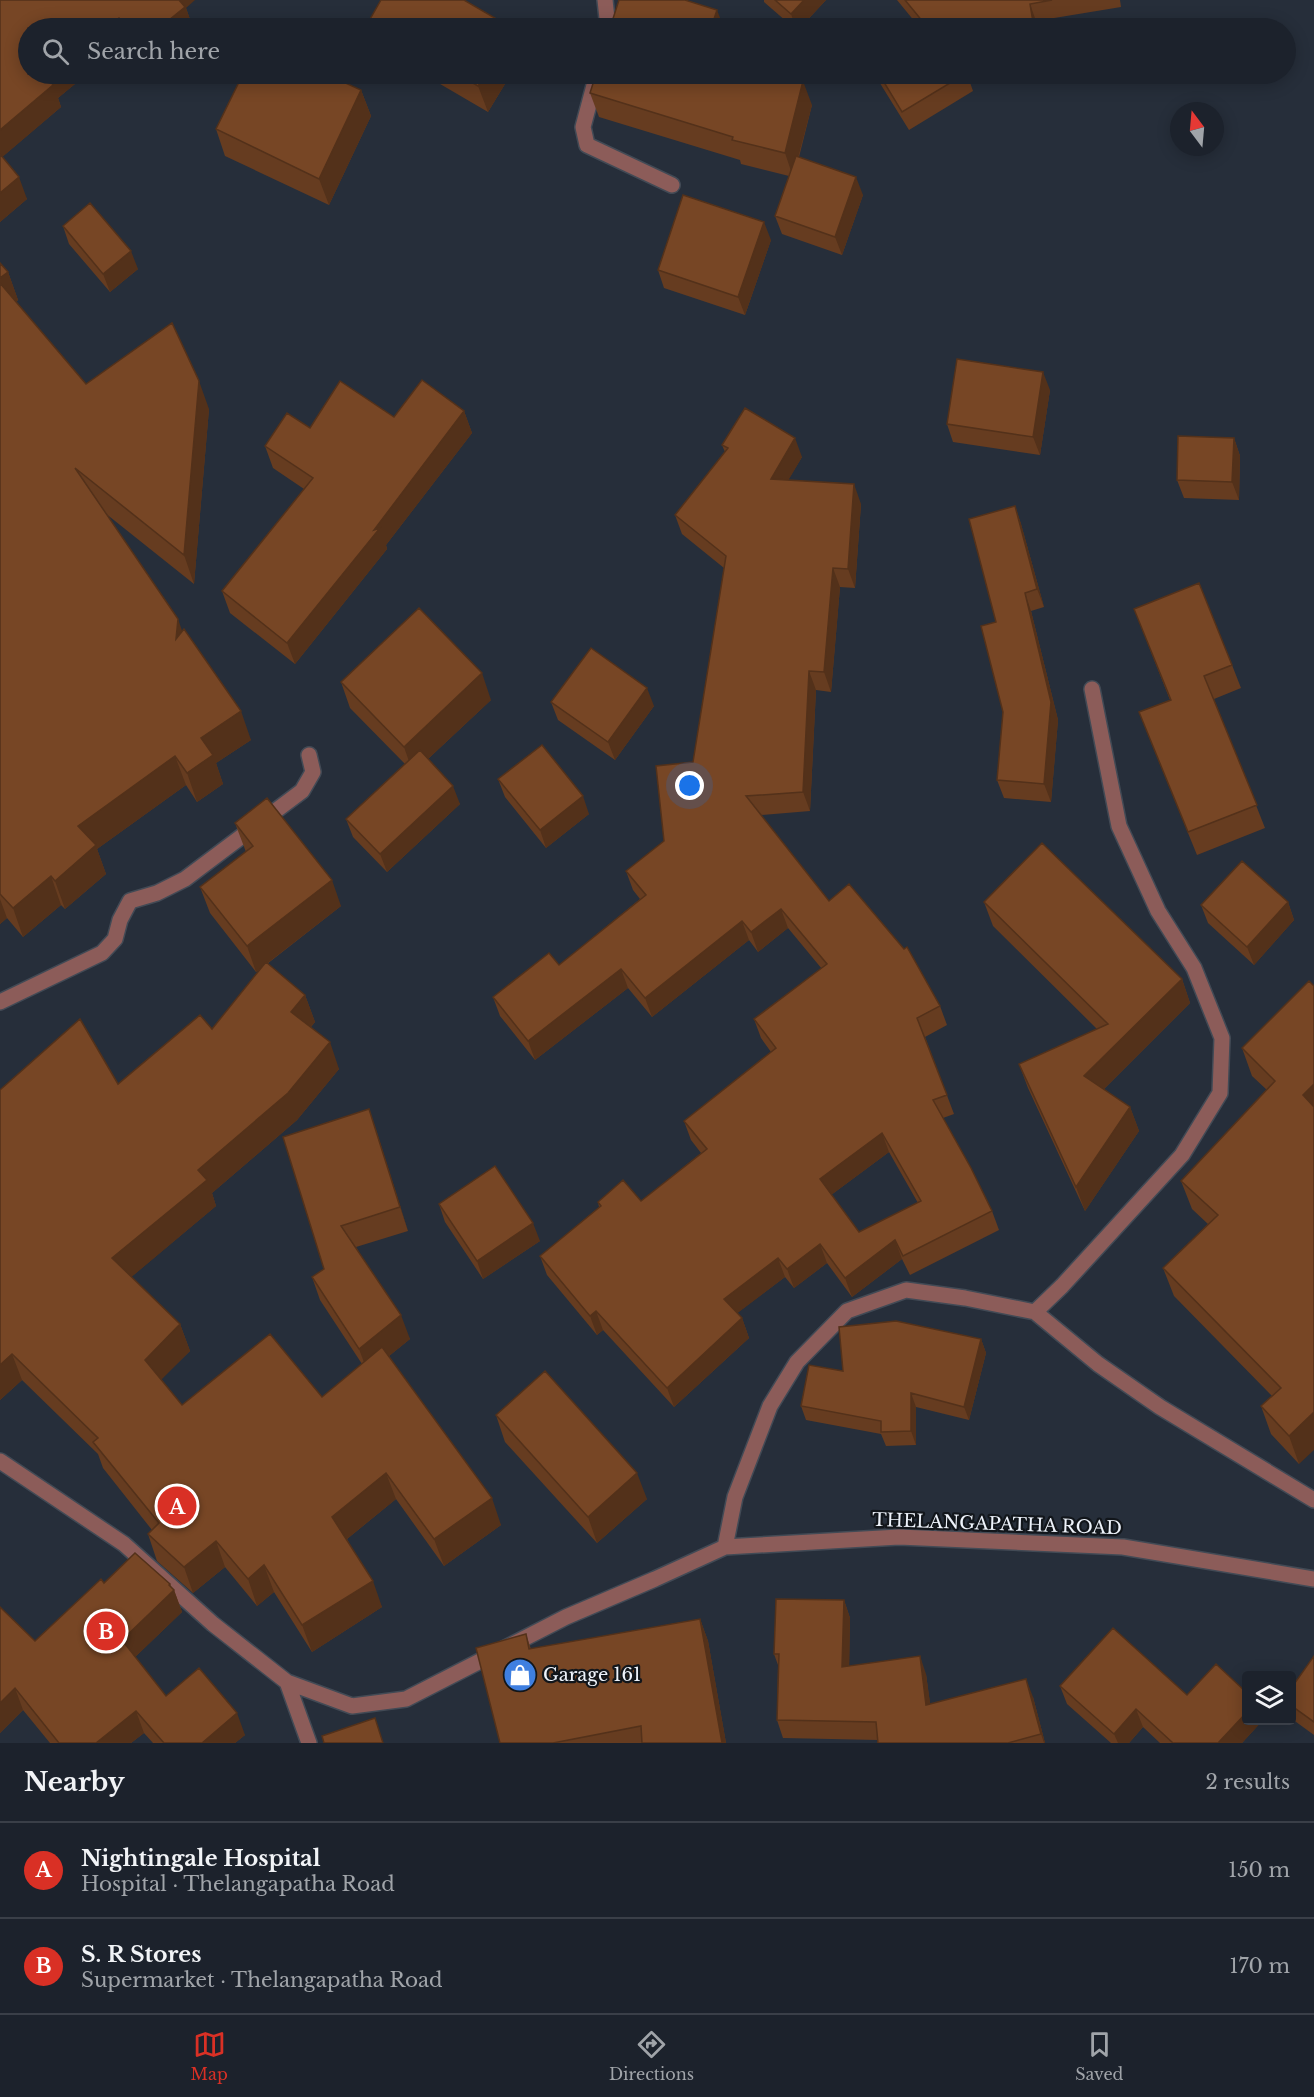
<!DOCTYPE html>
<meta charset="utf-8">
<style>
:root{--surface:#1c222c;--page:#252a34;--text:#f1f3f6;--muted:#a0a4a9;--line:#3a3f48;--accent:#d93025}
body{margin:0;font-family:"Libre Baskerville",serif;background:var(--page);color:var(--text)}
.controls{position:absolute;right:18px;bottom:18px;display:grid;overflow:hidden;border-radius:6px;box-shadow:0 3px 15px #0003}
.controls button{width:54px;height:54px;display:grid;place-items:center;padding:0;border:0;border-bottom:2px solid var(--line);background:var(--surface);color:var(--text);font:30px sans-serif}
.compass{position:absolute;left:1170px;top:102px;width:54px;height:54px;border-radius:50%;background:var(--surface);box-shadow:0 3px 15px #0003;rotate:344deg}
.you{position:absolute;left:690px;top:786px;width:21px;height:21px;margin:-15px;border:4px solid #fff;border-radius:50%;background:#1a73e8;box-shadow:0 0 0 9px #1a73e833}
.badge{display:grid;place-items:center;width:39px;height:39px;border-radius:50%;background:var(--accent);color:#fff;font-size:20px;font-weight:700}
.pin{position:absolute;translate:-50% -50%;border:3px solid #fff;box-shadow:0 2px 6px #0006}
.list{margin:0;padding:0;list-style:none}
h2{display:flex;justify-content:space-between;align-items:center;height:78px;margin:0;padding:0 24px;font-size:26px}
h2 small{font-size:20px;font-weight:400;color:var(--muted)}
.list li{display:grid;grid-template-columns:39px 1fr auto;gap:18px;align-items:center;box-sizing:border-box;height:96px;padding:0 24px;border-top:2px solid var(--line)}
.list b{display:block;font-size:22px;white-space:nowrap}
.list p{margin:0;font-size:20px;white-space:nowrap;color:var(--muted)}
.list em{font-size:20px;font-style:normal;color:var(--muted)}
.icon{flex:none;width:33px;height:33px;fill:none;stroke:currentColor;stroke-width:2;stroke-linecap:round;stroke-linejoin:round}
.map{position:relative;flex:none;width:1314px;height:1743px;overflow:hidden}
.search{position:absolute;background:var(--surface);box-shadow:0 3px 15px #0003;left:18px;right:18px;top:18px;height:66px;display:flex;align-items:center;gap:15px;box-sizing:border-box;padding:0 21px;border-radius:33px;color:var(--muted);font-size:22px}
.sheet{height:270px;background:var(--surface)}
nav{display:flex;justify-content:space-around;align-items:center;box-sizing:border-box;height:84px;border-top:2px solid var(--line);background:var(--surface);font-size:16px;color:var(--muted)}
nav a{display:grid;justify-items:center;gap:3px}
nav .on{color:var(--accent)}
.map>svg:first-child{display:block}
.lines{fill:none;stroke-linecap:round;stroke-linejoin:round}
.minor-casing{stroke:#424a55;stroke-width:18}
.minor{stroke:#8c5c59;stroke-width:15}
.wall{fill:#663c20;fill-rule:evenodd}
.shaded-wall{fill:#53311a}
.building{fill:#774625;stroke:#53311a;stroke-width:1.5;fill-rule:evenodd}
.labels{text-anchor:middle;stroke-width:4.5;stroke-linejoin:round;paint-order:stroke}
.street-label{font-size:18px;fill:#eef3fb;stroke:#12161b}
.poi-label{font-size:18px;fill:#eef3fb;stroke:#12161b;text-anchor:start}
</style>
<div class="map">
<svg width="1314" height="1743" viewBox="0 0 1314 1743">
<rect width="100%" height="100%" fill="#262e3a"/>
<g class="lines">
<!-- minor casing -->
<g class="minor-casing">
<path id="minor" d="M605,0L608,28
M597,74L583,127L587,145L672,185
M0,1002L102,953L115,939L120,920L130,901L157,893L185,879L302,791L313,772L309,755
M1035,1312L1062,1286L1182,1155L1220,1093L1222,1038L1194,968L1158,911L1119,826L1092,689
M0,1461L124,1544L213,1624L287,1682L352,1706L406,1699L566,1617L655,1579L725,1547L899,1537L1123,1547L1314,1579
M725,1547L735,1497L770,1406L797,1362L847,1311L906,1290L965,1298L1035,1312L1098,1364L1160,1407L1314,1500
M287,1682L309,1743"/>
</g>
<!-- minor -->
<use href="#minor" class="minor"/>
</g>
<!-- wall -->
<path class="wall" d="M0,0L186,8L193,28H28V74H87L58,98L61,107L2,157L27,199L0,222Z
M764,0H826L800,28H794L764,2Z
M897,0H1120L1121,7L1036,21L1037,28H920Z
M369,21L512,28H372Z
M423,74H511L488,112Z
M876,74H967L973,91L909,130L878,80Z
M361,90L371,116L329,205L225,156L216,129Z
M590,93L812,105L799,157L863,195L842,255L782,234L775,216L789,176L741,164L740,160L599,117Z
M63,226L138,269L110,292L69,244Z
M771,240L745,315L664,288L658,270Z
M0,263L8,272L18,300L16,302L86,384L209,409L194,584L105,513L251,740L216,763L223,784L197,802L186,785L97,849L106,874L65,909L61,905L23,937L7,918L0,924Z
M1050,390L1040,455L953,442L947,424Z
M464,411L472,433L386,545L387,549L295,664L230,613L222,591L304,489L273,468L265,446L310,428L394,417Z
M1234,438L1240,456L1239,500L1184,498L1177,480Z
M722,445L802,457L788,480L861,504L855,588L840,587L831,692L816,690L810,811L761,815L829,901L940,1006L947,1025L925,1037L954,1114L943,1118L992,1211L999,1230L910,1275L902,1259L852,1297L827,1263L794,1288L785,1277L737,1313L742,1318L749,1338L674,1407L603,1330L597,1335L547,1275L540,1256L599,1207L598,1202L641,1201L701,1153L691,1140L684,1121L771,1052L761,1038L754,1019L822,969L788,928L758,952L749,940L652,1017L628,988L535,1060L500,1016L493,997L559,965L640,899L633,890L626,871L664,841L693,762L724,568L682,534L675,515L725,452ZM889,1152L918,1203L859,1232L831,1195Z
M1015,506L1021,524L1044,607L1031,611L1058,720L1051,802L1004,798L997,780L1003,712L996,622Z
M1134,609L1232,665L1241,688L1214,699L1265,828L1197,855L1148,735L1139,712L1170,700Z
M341,682L491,700L428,759L460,804L387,872L353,837L346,819L405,764L350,708Z
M551,702L654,706L615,760L558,720Z
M498,779L589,814L546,848L505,797Z
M235,823L341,906L267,964L305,995L315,1022L311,1027L339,1069L297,1120L212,1193L216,1206L131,1277L180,1324L190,1351L161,1379L182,1405L322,1397L362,1364L320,1300L312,1277L324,1269L369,1109L377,1133L408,1231L356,1247L410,1339L389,1356L501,1525L444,1566L396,1499L347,1539L382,1607L312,1652L274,1592L257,1606L225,1567L193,1593L157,1561L148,1534L152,1530L103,1468L98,1454L22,1380L0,1400V1090L118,1084L212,1029L260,970L256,972L210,913L200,887L246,852Z
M984,902L1182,979L1190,1003L1104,1089L1130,1107L1139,1131L1085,1211L1028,1088L1019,1064L1097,1029L993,926Z
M1288,902L1294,920L1254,965L1208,923L1201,905Z
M1309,981L1299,1464L1271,1434L1261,1406L1272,1396L1174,1296L1163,1268L1208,1224L1192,1209L1181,1181L1267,1090L1252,1076L1242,1048Z
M439,1204L540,1241L483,1279L445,1222Z
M981,1339L986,1353L969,1420L916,1407V1445L886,1446L881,1434L806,1420L801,1406L843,1371Z
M496,1415L647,1499L597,1543L505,1442Z
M104,1583L172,1588L174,1590L182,1612L135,1657L166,1696L245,1735L235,1743H153L144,1733L131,1743H50L23,1710L0,1733V1607L35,1641Z
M844,1600L850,1618L849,1666L926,1674L930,1704L1033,1697L1045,1743H878V1740L783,1738L777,1720L778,1665L774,1654Z
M700,1619L708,1641L726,1743H500L526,1634L531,1649Z
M1314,1656V1735L1292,1719V1687Z
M1060,1686L1187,1695L1263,1720L1242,1743H1160L1143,1727L1129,1743H1111L1067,1704Z"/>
<!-- shaded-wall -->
<path class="shaded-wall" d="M175,0H195L186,8L193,28H159Z
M804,0H826L800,28H796L791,14Z
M1030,4L1036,21L1037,28H1034Z
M717,10L724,28H711Z
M119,18L123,28H106Z
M52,74H87L58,98L61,107L0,159V130Z
M486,74H511L488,112L478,86Z
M803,81L812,105L793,177L785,153Z
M361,90L371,116L329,205L319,179Z
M19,177L27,199L0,222V193Z
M856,177L863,195L842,255L835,237Z
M764,222L771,240L745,315L738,297Z
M131,251L138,269L110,292L103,274Z
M8,272L18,300L8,309L0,287V278Z
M1043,372L1050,390L1040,455L1033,437Z
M199,381L209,409L194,584L184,555Z
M464,411L472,433L386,545L387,549L295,664L287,643Z
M795,438L802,457L778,498L771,479Z
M1234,438L1240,456L1239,500L1232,482Z
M854,484L861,504L855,588L848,569Z
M1015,506L1021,524L1044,607L1037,589Z
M833,568L840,587L831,692L824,672Z
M1025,593L1031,611L1058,720L1051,802L1044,784Z
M178,619L188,648L176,639Z
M809,671L816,690L810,811L803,792Z
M482,673L491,700L413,773L404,747Z
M647,688L654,706L615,760L608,742Z
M241,711L251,740L216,763L223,784L197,802L187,773L201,738Z
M175,756L186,785L97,849L106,874L65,909L55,881L78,826Z
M453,786L460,804L387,872L380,854Z
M583,796L589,814L546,848L540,830Z
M51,876L61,905L23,937L13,908Z
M332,880L341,906L256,972L247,946Z
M0,899L7,918L0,924Z
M1288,902L1294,920L1254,965L1247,947Z
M781,909L788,928L758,952L751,932Z
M742,921L749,940L652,1017L645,998Z
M621,969L628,988L535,1060L528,1041Z
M1182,979L1190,1003L1093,1100L1084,1076Z
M305,995L315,1022L301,1038L291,1012Z
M330,1042L339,1069L297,1120L212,1193L216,1206L122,1285L112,1258L198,1170Z
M1314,1084V1122L1303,1095Z
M1130,1107L1139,1131L1085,1211L1076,1187Z
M369,1109L377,1133L408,1231L400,1207Z
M882,1133L889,1152L827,1198L820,1179Z
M533,1223L540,1241L483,1279L477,1261Z
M895,1240L902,1259L852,1297L845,1278Z
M820,1244L827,1263L794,1288L787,1269Z
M778,1258L785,1277L731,1318L724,1299Z
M596,1311L603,1330L597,1335L590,1316Z
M401,1315L410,1339L368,1373L359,1349Z
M742,1318L749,1338L674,1407L667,1388Z
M180,1324L190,1351L155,1386L145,1360Z
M981,1339L986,1353L969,1420L964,1407Z
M12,1354L22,1380L0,1400V1365Z
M911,1393L916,1407V1445L911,1431Z
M1314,1412V1450L1299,1464L1289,1436Z
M386,1473L396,1499L342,1543L332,1517Z
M637,1473L647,1499L597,1543L588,1517Z
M492,1498L501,1525L444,1566L434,1539Z
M216,1541L225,1567L193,1593L184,1567Z
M264,1565L274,1592L257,1606L248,1579Z
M373,1581L382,1607L312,1652L302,1625Z
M170,1584L173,1591L174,1590L182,1612L130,1662L122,1640Z
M844,1600L850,1618L849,1685L842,1667Z
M700,1619L708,1641L726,1743H722Z
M920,1656L926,1674L933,1723L926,1705Z
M1026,1679L1033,1697L1045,1743H1044L1041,1734Z
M15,1688L23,1710L0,1733V1703Z
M1136,1709L1143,1727L1129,1743H1118L1114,1734Z
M136,1711L144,1733L131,1743H96Z
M237,1713L245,1735L235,1743H202Z
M1246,1713V1720H1263L1242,1743H1218Z"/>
<!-- building -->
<path class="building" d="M0,0H179L185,7L159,28H128L119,18L106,28H28V74H52L48,77L53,85L0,130Z
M381,0H464L512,28H382L369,21Z
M619,0H685L717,10L711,28H610Z
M775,0H804L791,14Z
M905,0H1052L1030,4L1034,28H928Z
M243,74H326L361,90L319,179L216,129Z
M457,74H486L478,86Z
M596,74H776L803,81L785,153L732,140L733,137L590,93Z
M879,74H965L902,112Z
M0,154L19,177L0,193Z
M796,156L856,177L835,237L775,216Z
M683,195L764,222L738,297L658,270Z
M90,203L131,251L103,274L63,226Z
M0,263L8,272L0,278Z
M0,283L86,384L172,323L199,381L184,555L75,468L178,619L176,639L184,629L241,711L201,738L213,755L187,773L175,756L78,826L96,845L55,881L51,876L13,908L0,894Z
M957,359L1043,372L1033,437L947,424Z
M422,380L464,411L374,530L380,528L287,643L222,591L313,478L265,446L287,413L310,428L340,381L394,417Z
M745,408L795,438L771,479L854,484L848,569L833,568L824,672L809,671L803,792L746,796L829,901L849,884L904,949L907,947L940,1006L917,1018L947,1095L933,1100L971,1168L992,1211L903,1256L895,1240L845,1278L820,1244L787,1269L778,1258L724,1299L742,1318L667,1388L596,1311L590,1316L540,1256L601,1206L598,1202L623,1180L641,1201L707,1149L684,1121L776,1048L754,1019L827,964L781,909L751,932L742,921L645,998L621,969L528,1041L493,997L549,953L559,965L646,895L626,871L664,841L656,766L693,762L726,556L675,515L728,448L722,445ZM882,1133L921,1201L859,1232L820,1179Z
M1178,436L1234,438L1232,482L1177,480Z
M1015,506L1037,589L1025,593L1051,702L1044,784L997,780L1003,712L981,626L996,622L969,519Z
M1199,583L1232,665L1204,676L1257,805L1188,832L1139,712L1171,700L1134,609Z
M419,608L482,673L404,747L341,682Z
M591,648L647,688L608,742L551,702Z
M542,745L583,796L540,830L498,779Z
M420,750L453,786L380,854L346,819Z
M267,798L332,880L247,946L200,887L253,846L235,823Z
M1042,843L1182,979L1084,1076L1130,1107L1076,1187L1019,1064L1108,1024L984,902Z
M1242,861L1288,902L1247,947L1201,905Z
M266,962L305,995L291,1012L330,1042L288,1093L198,1170L207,1180L112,1258L180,1324L145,1360L182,1405L270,1334L322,1397L382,1347L492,1498L434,1539L386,1473L332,1517L373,1581L302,1625L264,1565L248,1579L216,1541L184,1567L148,1534L159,1523L93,1442L98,1438L12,1354L0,1365V1090L80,1019L118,1084L200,1015L212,1029Z
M1309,981L1314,986V1084L1303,1095L1314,1107V1412L1289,1436L1261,1406L1281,1388L1163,1268L1218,1215L1181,1181L1275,1081L1242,1048Z
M369,1109L400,1207L341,1226L401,1315L359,1349L312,1277L324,1269L283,1137Z
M495,1166L533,1223L477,1261L439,1204Z
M896,1321L981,1339L964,1407L911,1393V1431L881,1432V1421L801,1406L809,1365L843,1371L839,1327Z
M545,1371L637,1473L588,1517L496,1415Z
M135,1553L170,1584L169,1585L174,1590L122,1640L166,1696L199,1668L237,1713L202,1743H164L136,1711L96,1743H59L15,1688L0,1703V1607L35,1641L101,1579L104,1583Z
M776,1599L844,1600L842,1667L920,1656L926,1705L1026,1679L1041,1734L1008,1743H878L876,1722L777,1720L779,1654H774Z
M700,1619L722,1743H642L641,1726L553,1743H500L476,1648L526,1634L529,1649Z
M1113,1628L1187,1695L1216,1664L1246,1692V1713L1218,1743H1173L1136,1709L1114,1734L1060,1686Z
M1314,1656V1722L1292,1706V1687Z
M375,1718L383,1743H324L322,1736Z"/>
<!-- icons -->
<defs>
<g id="shop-disc" transform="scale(1.725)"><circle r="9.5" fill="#3f7fe0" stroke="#12161b"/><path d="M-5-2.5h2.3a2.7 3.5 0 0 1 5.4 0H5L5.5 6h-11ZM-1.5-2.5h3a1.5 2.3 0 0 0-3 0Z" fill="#fff"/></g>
</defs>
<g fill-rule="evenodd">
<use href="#shop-disc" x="520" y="1675"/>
</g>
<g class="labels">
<!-- street labels -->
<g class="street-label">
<text transform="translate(997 1524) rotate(2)" y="6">THELANGAPATHA ROAD</text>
</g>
<!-- poi labels -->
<g class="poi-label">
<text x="543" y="1681">Garage 161</text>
</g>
</g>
</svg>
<div class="controls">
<button><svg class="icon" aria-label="layers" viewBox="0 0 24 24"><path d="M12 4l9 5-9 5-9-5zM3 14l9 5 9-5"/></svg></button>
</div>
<svg class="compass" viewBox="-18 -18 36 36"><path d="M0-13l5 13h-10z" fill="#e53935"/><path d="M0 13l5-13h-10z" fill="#a0a4a9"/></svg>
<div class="you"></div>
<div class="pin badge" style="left:177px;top:1506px">A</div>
<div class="pin badge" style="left:106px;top:1631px">B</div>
<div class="search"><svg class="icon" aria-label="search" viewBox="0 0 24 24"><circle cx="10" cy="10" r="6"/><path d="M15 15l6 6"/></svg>Search here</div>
</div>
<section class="sheet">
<h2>Nearby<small>2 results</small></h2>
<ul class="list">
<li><span class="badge">A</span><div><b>Nightingale Hospital</b><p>Hospital · Thelangapatha Road</p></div><em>150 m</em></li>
<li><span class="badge">B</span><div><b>S. R Stores</b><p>Supermarket · Thelangapatha Road</p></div><em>170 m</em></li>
</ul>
</section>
<nav>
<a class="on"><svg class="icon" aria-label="map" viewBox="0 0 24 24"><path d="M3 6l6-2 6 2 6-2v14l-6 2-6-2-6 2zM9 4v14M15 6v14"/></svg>Map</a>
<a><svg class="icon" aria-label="directions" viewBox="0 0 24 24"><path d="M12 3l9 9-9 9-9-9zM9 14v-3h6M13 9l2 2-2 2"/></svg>Directions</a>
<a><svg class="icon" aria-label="saved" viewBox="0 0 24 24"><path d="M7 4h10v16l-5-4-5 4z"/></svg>Saved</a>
</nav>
